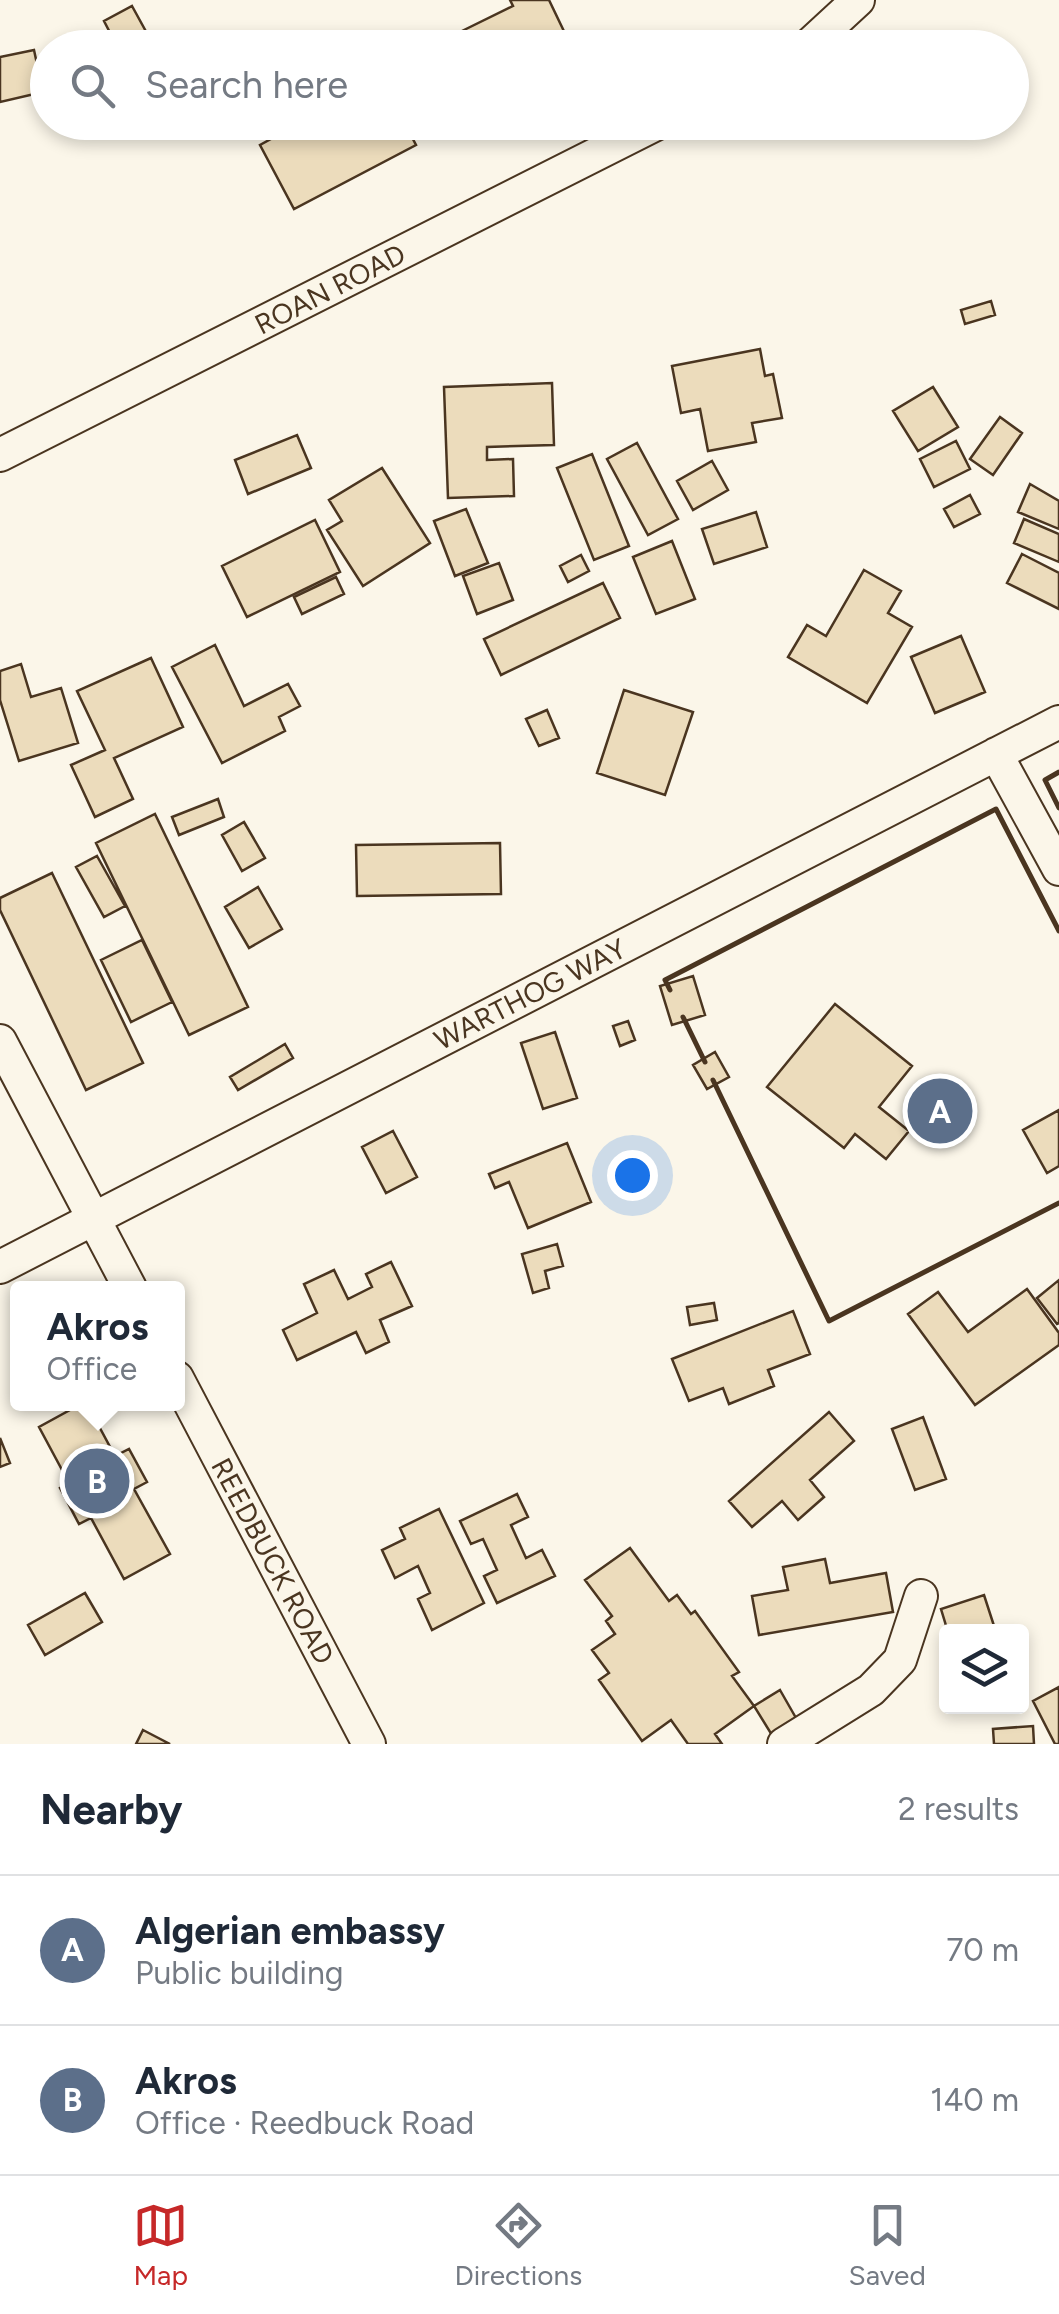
<!DOCTYPE html>
<meta charset="utf-8">
<style>
:root{--surface:#fff;--page:#f2f2f3;--text:#1f2937;--muted:#747a83;--line:#e0e1e3;--accent:#c62828}
body{margin:0;font-family:Figtree,sans-serif;background:var(--page);color:var(--text)}
.controls{position:absolute;right:30px;bottom:30px;display:grid;overflow:hidden;border-radius:10px;box-shadow:0 5px 15px #0003}
.controls button{width:90px;height:90px;display:grid;place-items:center;padding:0;border:0;border-bottom:2px solid var(--line);background:var(--surface);color:var(--text);font:50px sans-serif}
.you{position:absolute;left:632px;top:1175px;width:35px;height:35px;margin:-25px;border:8px solid #fff;border-radius:50%;background:#1a73e8;box-shadow:0 0 0 15px #1a73e833}
.badge{display:grid;place-items:center;width:65px;height:65px;border-radius:50%;background:var(--accent);color:#fff;font-size:32px;font-weight:700}
.pin{position:absolute;translate:-50% -50%;border:5px solid #fff;box-shadow:0 2px 10px #0006}
.popup{position:absolute;left:10px;top:1281px;width:175px;height:130px;box-sizing:border-box;display:grid;place-content:center;border-radius:10px;background:var(--surface);filter:drop-shadow(0 2px 8px #0005);font-size:32px;white-space:nowrap;color:var(--muted)}
.popup b{font-size:38px;color:var(--text)}
.popup::after{content:'';position:absolute;left:50%;top:100%;margin-left:-20px;border:20px solid transparent;border-top-color:var(--surface)}
.list{margin:0;padding:0;list-style:none}
h2{display:flex;justify-content:space-between;align-items:center;height:130px;margin:0;padding:0 40px;font-size:42px}
h2 small{font-size:32px;font-weight:400;color:var(--muted)}
.list li{display:grid;grid-template-columns:65px 1fr auto;gap:30px;align-items:center;box-sizing:border-box;height:150px;padding:0 40px;border-top:2px solid var(--line)}
.list b{display:block;font-size:38px;white-space:nowrap}
.list p{margin:0;font-size:32px;white-space:nowrap;color:var(--muted)}
.list em{font-size:32px;font-style:normal;color:var(--muted)}
.icon{flex:none;width:55px;height:55px;fill:none;stroke:currentColor;stroke-width:2;stroke-linecap:round;stroke-linejoin:round}
.map{position:relative;flex:none;width:1059px;height:1744px;overflow:hidden}
.search{position:absolute;background:var(--surface);box-shadow:0 5px 15px #0003;left:30px;right:30px;top:30px;height:110px;display:flex;align-items:center;gap:25px;box-sizing:border-box;padding:0 35px;border-radius:55px;color:var(--muted);font-size:38px}
.sheet{height:430px;background:var(--surface)}
nav{display:flex;justify-content:space-around;align-items:center;box-sizing:border-box;height:140px;border-top:2px solid var(--line);background:var(--surface);font-size:28px;color:var(--muted)}
nav a{display:grid;justify-items:center;gap:5px}
nav .on{color:var(--accent)}
.map>svg:first-child{display:block}
.building{fill:#ecdcbc;stroke:#4a3520;stroke-width:2.5}
.lines{fill:none;stroke-linecap:round;stroke-linejoin:round}
.minor-casing{stroke:#4a3520;stroke-width:36}
.minor{stroke:#fbf6e9;stroke-width:32}
.wall{stroke:#4a3520;stroke-width:5}
.labels{text-anchor:middle;stroke-width:8;stroke-linejoin:round;paint-order:stroke}
.street-label{font-size:28px;fill:#4a3520;stroke:#fbf6e9}
</style>
<div class="map">
<svg width="1059" height="1744" viewBox="0 0 1059 1744">
<rect width="100%" height="100%" fill="#fbf6e9"/>
<!-- building -->
<path class="building" d="M510,0H549L572,48H470L462,31L513,6Z
M132,6L149,37L129,48H118L104,21Z
M198,35L205,48H181L179,45Z
M34,50L43,92L0,102V57Z
M302,122H404L416,145L294,209L260,145Z
M991,301L995,315L965,324L961,310Z
M760,349L765,376L773,374L782,418L752,423L756,442L708,451L700,409L681,413L672,366Z
M552,383L554,445L487,447V460L513,459L514,496L448,498L444,387Z
M933,387L958,427L918,451L893,411Z
M1000,417L1022,433L993,475L970,459Z
M297,435L311,468L248,494L235,460Z
M956,441L970,469L934,487L920,459Z
M637,443L678,519L648,535L607,459Z
M592,454L629,546L594,560L557,468Z
M712,461L728,490L693,510L677,481Z
M382,468L430,543L363,586L327,530L342,521L329,500Z
M1030,484L1059,501V529L1018,512Z
M970,495L980,514L954,527L944,509Z
M466,509L488,563L455,576L434,521Z
M756,512L767,547L714,564L702,529Z
M1024,519L1059,534V562L1014,543Z
M315,520L340,572L247,617L222,566Z
M672,541L695,599L656,614L633,557Z
M1022,554L1059,573V609L1007,583Z
M581,555L589,571L568,582L560,566Z
M499,563L513,600L477,614L463,576Z
M864,570L901,591L888,613L912,627L867,703L788,657L807,625L826,636Z
M336,577L344,594L302,614L294,597Z
M603,583L620,618L501,675L484,639Z
M961,636L985,692L935,713L911,657Z
M215,645L244,706L288,684L300,706L279,717L285,731L222,763L172,667Z
M151,658L183,727L114,758L133,799L95,817L71,765L105,750L77,691Z
M21,664L31,697L61,688L78,743L19,761L0,700V671Z
M624,690L693,712L665,795L597,773Z
M547,710L559,738L539,746L526,719Z
M218,799L224,817L179,835L172,817Z
M155,814L248,1007L189,1035L96,843Z
M244,822L265,858L242,871L222,835Z
M500,843L501,894L357,896L356,845Z
M97,856L125,906L104,917L76,867Z
M52,873L143,1063L86,1090L0,910V898Z
M258,887L282,929L249,948L225,907Z
M142,940L172,1002L131,1022L101,960Z
M693,976L705,1015L672,1025L660,986Z
M835,1004L912,1066L879,1107L909,1131L886,1159L855,1134L844,1148L767,1087Z
M628,1021L635,1040L620,1046L613,1026Z
M555,1032L577,1098L543,1109L521,1043Z
M285,1044L293,1058L238,1090L230,1077Z
M715,1052L729,1077L707,1089L693,1065Z
M1059,1110V1166L1047,1173L1023,1130Z
M393,1131L417,1177L386,1193L362,1147Z
M567,1143L591,1202L528,1228L509,1182L495,1188L489,1174Z
M557,1244L563,1266L545,1271L549,1288L533,1293L522,1254Z
M391,1262L412,1306L380,1320L389,1342L366,1353L356,1332L297,1360L283,1330L317,1313L304,1284L334,1270L348,1299L372,1287L366,1274Z
M1059,1280V1323L1057,1324L1037,1298Z
M1027,1289L1059,1333V1345L975,1405L908,1314L938,1292L968,1332Z
M714,1303L717,1320L690,1325L687,1307Z
M793,1311L810,1354L768,1370L774,1386L729,1404L723,1388L689,1401L672,1359Z
M81,1404H87L115,1456L129,1449L147,1482L134,1489L170,1554L124,1579L91,1518L79,1524L60,1488L69,1483L39,1427Z
M829,1412L854,1441L810,1480L824,1497L798,1520L782,1501L752,1527L729,1501Z
M923,1417L946,1479L915,1490L892,1429Z
M0,1438L10,1463L0,1467Z
M517,1494L528,1517L511,1525L526,1558L542,1550L555,1576L497,1603L484,1576L497,1570L483,1539L471,1544L460,1521Z
M439,1509L484,1603L432,1630L418,1599L430,1593L418,1566L395,1578L382,1550L405,1539L400,1528Z
M630,1548L669,1601L677,1595L691,1614L695,1611L739,1672L732,1676L754,1706L715,1734L722,1744H688L671,1720L642,1741L599,1680L609,1673L592,1650L615,1634L606,1621L612,1616L585,1580Z
M825,1559L830,1583L886,1573L893,1612L759,1635L752,1596L788,1590L783,1567Z
M85,1593L102,1622L45,1655L28,1625Z
M984,1595L996,1632H948L941,1609Z
M1059,1687V1744H1055L1033,1701Z
M780,1690L800,1725L775,1740L754,1706Z
M1033,1726L1034,1744H994L993,1729Z
M143,1730L170,1744H136Z"/>
<g class="lines">
<!-- minor casing -->
<g class="minor-casing">
<path id="minor" d="M806,48L858,0
M0,455L660,122
M996,754L1059,869
M0,1041L130,1288
M0,1267L1059,722
M177,1378L369,1744
M784,1744L871,1690L900,1660L921,1596"/>
</g>
<!-- minor -->
<use href="#minor" class="minor"/>
<!-- wall -->
<path class="wall" d="M1059,772L1045,780L1059,808
M670,990L665,980L996,809L1059,931
M683,1017L705,1062
M713,1080L829,1321L1059,1203"/>
</g>
<g class="labels">
<!-- street labels -->
<g class="street-label">
<text transform="translate(330 289) rotate(-27)" y="10">ROAN ROAD</text>
<text transform="translate(530 994) rotate(-27)" y="10">WARTHOG WAY</text>
<text transform="translate(273 1561) rotate(62)" y="10">REEDBUCK ROAD</text>
</g>
</g>
</svg>
<div class="controls">
<button><svg class="icon" aria-label="layers" viewBox="0 0 24 24"><path d="M12 4l9 5-9 5-9-5zM3 14l9 5 9-5"/></svg></button>
</div>
<div class="you"></div>
<div class="pin badge" style="left:940px;top:1111px;background:#5c6f8a">A</div>
<div class="pin badge" style="left:97px;top:1481px;background:#5c6f8a">B</div>
<div class="popup"><b>Akros</b>Office</div>
<div class="search"><svg class="icon" aria-label="search" viewBox="0 0 24 24"><circle cx="10" cy="10" r="6"/><path d="M15 15l6 6"/></svg>Search here</div>
</div>
<section class="sheet">
<h2>Nearby<small>2 results</small></h2>
<ul class="list">
<li><span class="badge" style="background:#5c6f8a">A</span><div><b>Algerian embassy</b><p>Public building</p></div><em>70 m</em></li>
<li><span class="badge" style="background:#5c6f8a">B</span><div><b>Akros</b><p>Office · Reedbuck Road</p></div><em>140 m</em></li>
</ul>
</section>
<nav>
<a class="on"><svg class="icon" aria-label="map" viewBox="0 0 24 24"><path d="M3 6l6-2 6 2 6-2v14l-6 2-6-2-6 2zM9 4v14M15 6v14"/></svg>Map</a>
<a><svg class="icon" aria-label="directions" viewBox="0 0 24 24"><path d="M12 3l9 9-9 9-9-9zM9 14v-3h6M13 9l2 2-2 2"/></svg>Directions</a>
<a><svg class="icon" aria-label="saved" viewBox="0 0 24 24"><path d="M7 4h10v16l-5-4-5 4z"/></svg>Saved</a>
</nav>
